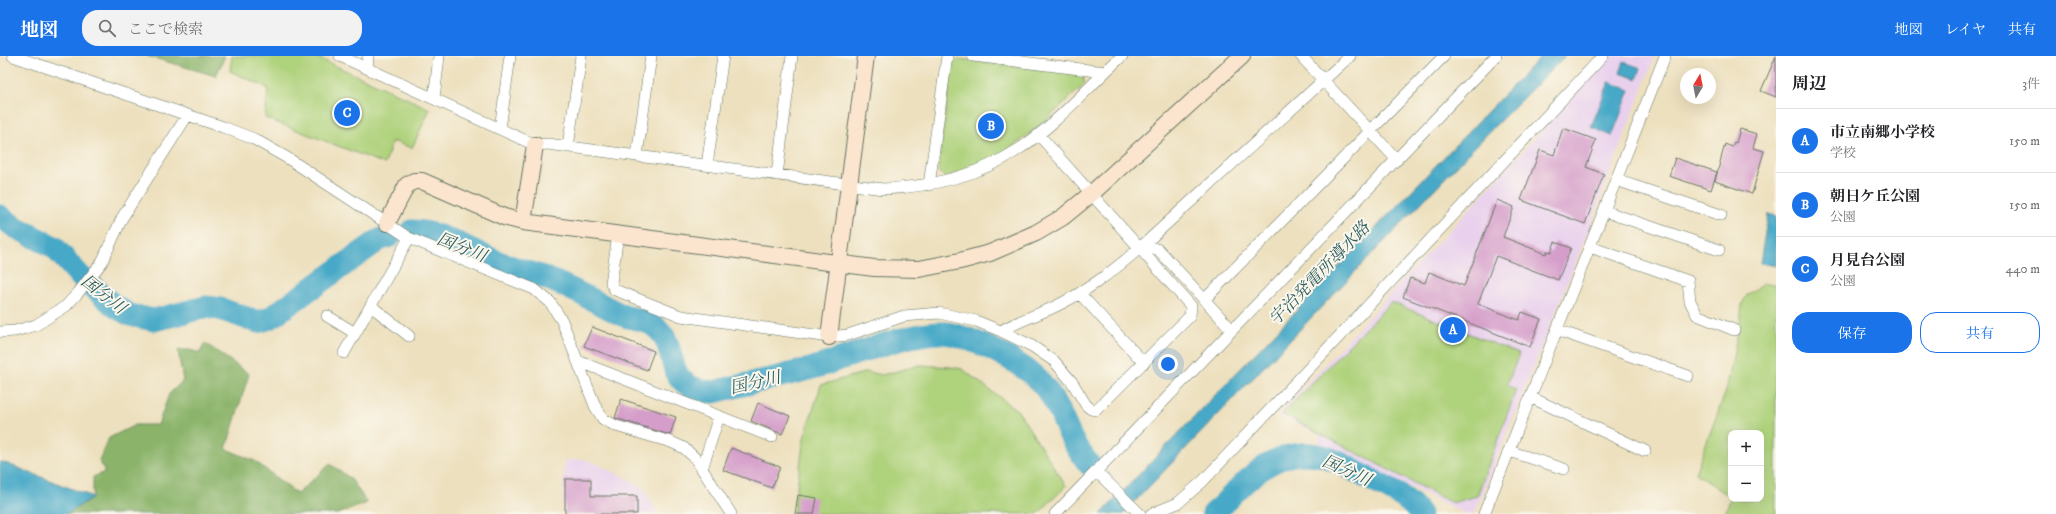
<!DOCTYPE html>
<html lang="ja">
<meta charset="utf-8">
<style>
:root{--surface:#fff;--page:#f2f2f2;--text:#202124;--muted:#757577;--line:#e0e0e0;--accent:#1a73e8}
body{margin:0;font-family:"IM FELL DW Pica","Noto Serif JP",serif;background:var(--page);color:var(--text)}
.controls{position:absolute;right:12px;bottom:12px;display:grid;overflow:hidden;border-radius:8px;box-shadow:0 4px 16px #0002}
.controls button{width:36px;height:36px;display:grid;place-items:center;padding:0;border:0;border-bottom:1px solid var(--line);background:var(--surface);color:var(--text);font:20px sans-serif}
.compass{position:absolute;left:1680px;top:12px;width:36px;height:36px;border-radius:50%;background:var(--surface);box-shadow:0 4px 16px #0002;rotate:10deg}
.you{position:absolute;left:1168px;top:308px;width:14px;height:14px;margin:-10px;border:3px solid #fff;border-radius:50%;background:#1a73e8;box-shadow:0 0 0 6px #1a73e833}
.badge{display:grid;place-items:center;width:26px;height:26px;border-radius:50%;background:var(--accent);color:#fff;font-size:13px;font-weight:700}
.pin{position:absolute;translate:-50% -50%;border:2px solid #fff;box-shadow:0 1px 4px #0006}
.list{margin:0;padding:0;list-style:none}
h2{display:flex;justify-content:space-between;align-items:center;height:52px;margin:0;padding:0 16px;font-size:17px}
h2 small{font-size:13px;font-weight:400;color:var(--muted)}
.list li{display:grid;grid-template-columns:26px 1fr auto;gap:12px;align-items:center;box-sizing:border-box;height:64px;padding:0 16px;border-top:1px solid var(--line)}
.list b{display:block;font-size:15px;white-space:nowrap}
.list p{margin:0;font-size:13px;white-space:nowrap;color:var(--muted)}
.list em{font-size:13px;font-style:normal;color:var(--muted)}
.actions{display:flex;gap:8px;padding:12px 16px}
.actions a{flex:1;padding:9px 0;border:1px solid var(--accent);border-radius:16px;text-align:center;font-size:14px;color:var(--accent)}
.actions .main{background:var(--accent);color:#fff}
.icon{flex:none;width:22px;height:22px;fill:none;stroke:currentColor;stroke-width:2;stroke-linecap:round;stroke-linejoin:round}
.map{position:relative;flex:none;width:1776px;height:458px;overflow:hidden}
header{display:flex;align-items:center;gap:24px;box-sizing:border-box;height:56px;padding:0 20px;background:var(--accent);color:#fff}
header strong{font-size:19px}
nav{display:flex;gap:22px;margin-inline-start:auto;font-size:14px}
.search{width:280px;height:36px;background:var(--page);display:flex;align-items:center;gap:10px;box-sizing:border-box;padding:0 14px;border-radius:16px;color:var(--muted);font-size:15px}
main{display:flex}
aside{flex:1;background:var(--surface)}
.map>svg:first-child{display:block}
.built{fill:#e9d1ed}
.green{fill:#afd27b;stroke:#678858}
.forest{fill:#8bb46b;stroke:#557850}
.water{fill:#47a9c7;stroke:#33737e}
.lines{fill:none;stroke-linecap:round;stroke-linejoin:round}
.river{stroke:#47a9c7;stroke-width:23}
.building{fill:#d59eca}
.street-casing{stroke:#677664;stroke-width:12}
.secondary-casing{stroke:#677664;stroke-width:18}
.street{stroke:#fff;stroke-width:11}
.secondary{stroke:#fbe5cf;stroke-width:16}
.labels{text-anchor:middle;stroke-width:4;stroke-linejoin:round;paint-order:stroke}
.water-label{font-size:17px;font-style:italic;fill:#2b5d60;stroke:#fbf7ec}
</style>
<header>
<strong>地図</strong>
<div class="search"><svg class="icon" aria-label="search" viewBox="0 0 24 24"><circle cx="10" cy="10" r="6"/><path d="M15 15l6 6"/></svg>ここで検索</div>
<nav><a>地図</a><a>レイヤ</a><a>共有</a></nav>
</header>
<main>
<div class="map">
<svg width="1776" height="458" viewBox="0 0 1776 458">
<rect width="100%" height="100%" fill="#fbf7ec"/>
<filter id="ink" filterUnits="userSpaceOnUse"><feTurbulence type="fractalNoise" baseFrequency=".025" numOctaves="2"/><feDisplacementMap in="SourceGraphic" scale="8" xChannelSelector="R" yChannelSelector="G"/><feConvolveMatrix kernelMatrix="1 2 1 2 8 2 1 2 1" color-interpolation-filters="sRGB"/></filter>
<filter id="wash" filterUnits="userSpaceOnUse"><feTurbulence type="fractalNoise" baseFrequency=".012" numOctaves="4" result="noise"/><feDisplacementMap in="SourceGraphic" scale="16" xChannelSelector="R" yChannelSelector="G"/><feGaussianBlur stdDeviation="0.9" result="paint"/><feColorMatrix in="noise" values="0 0 0 0 0 0 0 0 0 0 0 0 0 0 0 0 0 1.4 0 .05"/><feComposite in="paint" operator="in"/></filter>
<g filter="url(#wash)">
<rect width="100%" height="100%" fill="#ede0be"/>
<!-- built -->
<path class="built" d="M1611,0H1655L1583,188L1474,458H1466L1319,387V378L1278,359Z
M584,403L597,408L642,430L658,458H563L564,405Z"/>
<!-- green -->
<path class="green" d="M232,0H314L430,53L412,92L392,85L385,108L265,62L268,32L230,15Z
M959,3L1082,18L1085,28C1051,59 1017,94 974,112C965,116 954,118 945,122L938,114L952,8Z
M1763,228H1776V458H1725L1731,441V443H1761V377H1731V441L1695,417L1726,335L1740,267L1742,248L1747,239Z
M1391,246L1519,298L1507,329L1516,334L1477,440L1452,447L1282,358Z
M920,309L951,311L962,313L1018,355L1066,430L1038,458H793L804,382L821,329L867,316L882,319Z"/>
<!-- forest -->
<path class="forest" d="M147,0H225L216,20Z
M205,287L249,318L226,393L255,405L297,438L330,408L351,423L367,447L338,458H67L93,441V421L105,416L99,404L109,382L135,369H158L169,338L183,325L178,294H190L200,297Z"/>
<!-- water -->
<path class="water" d="M1541,0H1565L1494,71L1123,458H1101Z
M1624,6L1641,12L1637,23L1620,17Z
M1609,26L1630,34L1612,80L1591,71Z
M1768,158L1776,160V210L1760,207Z
M0,405L93,441L67,458H0Z"/>
<g class="lines">
<!-- river -->
<path class="river" d="M0,160L15,171L54,191L81,221L116,251L130,259L154,264L206,251L220,253L258,266L270,262L379,184L390,180
M412,175C437,174 470,194 494,204C510,211 527,215 543,221C570,231 596,246 622,259C631,263 643,263 651,268C685,288 655,330 713,336C746,328 780,321 813,312C848,302 909,275 944,277C972,280 1024,307 1042,328C1057,344 1062,364 1072,383C1076,392 1083,400 1089,408
M1213,458C1245,427 1276,386 1326,401C1341,406 1356,416 1370,423C1387,433 1409,441 1420,458"/>
</g>
<g id="blocks">
<!-- building -->
<path class="building" d="M1776,0V41L1761,35Z
M1563,72L1596,84L1586,111L1604,118L1585,168L1521,144L1540,94L1554,99Z
M1740,73L1757,78L1753,92L1764,95L1752,138L1715,125L1725,88L1732,91L1734,86L1736,87Z
M1675,102L1717,116L1711,134L1669,120Z
M1497,144L1514,151L1503,181L1546,198L1547,195L1551,196L1555,186L1571,192L1558,224L1496,200L1478,248L1519,264L1522,256L1541,263L1530,291L1403,241L1410,222L1425,227L1429,216L1464,230Z
M592,271L654,295L647,314L584,290Z
M621,343L676,361L670,379L615,362Z
M758,347L790,360L782,378L751,365Z
M731,392L780,411L772,432L723,414Z
M565,423H591V440H637V458H565Z
M798,439L817,442L814,458H795Z"/>
</g>
</g>
<g filter="url(#ink)">
<use href="#blocks" fill-opacity="0" stroke="#677664" stroke-width="1"/>
<g class="lines">
<!-- street casing -->
<g class="street-casing">
<path id="street" d="M13,0L223,71L254,83L289,103L409,182L534,233L550,246L562,265L595,350L603,363L616,370L671,386L684,392L695,402L731,458
M340,0L535,89L548,88L883,133C929,131 977,120 1016,95C1054,71 1089,30 1122,0
M973,0L1105,16
M1301,0L1397,104
M367,12L368,0
M434,43L439,0
M500,73L510,0
M568,91L581,0
M637,100L651,0
M707,109L723,0
M777,119L792,0
M1616,124L1721,159
M929,129L947,0
M1604,155L1719,194
M618,179L611,227L615,234L681,260L829,281L848,279L904,260L939,257L976,265L1001,275L1032,290L1054,305L1072,326L1086,349L1091,353L1096,354L1190,260L1191,250L1039,79
M1590,191L1688,225L1690,245L1697,259L1734,274
M1140,192L1150,191L1159,194L1232,274
M1080,238L1144,307
M1204,244L1444,0
M371,250L409,280
M327,260L355,277
M1557,274L1688,320
M1001,275C1018,265 1034,260 1052,252C1085,237 1113,215 1140,192L1350,0
M0,276L15,275L36,269L66,250L78,237L102,206L122,162L187,60
M344,297L409,182
M578,305L772,381
M1530,341L1645,395
M1509,395L1564,413
M702,413L719,360
M1096,415L1140,458
M1055,458L1496,0
M1151,458L1178,447L1203,425L1603,0
M1484,458L1665,0"/>
</g>
<!-- secondary casing -->
<g class="secondary-casing">
<path id="secondary" d="M523,166L535,89
M387,167L407,129L414,125H422L504,161L523,166L874,212L919,213L960,205L990,197L1036,177L1063,161L1091,138L1242,0
M829,281L866,0"/>
</g>
<!-- street -->
<use href="#street" class="street"/>
<!-- secondary -->
<use href="#secondary" class="secondary"/>
</g>
</g>
<g class="labels">
<!-- water labels -->
<g class="water-label">
<text transform="translate(462 191) rotate(22)" y="6">国分川</text>
<text transform="translate(1319 217) rotate(-46)" y="6">宇治発電所導水路</text>
<text transform="translate(104 238) rotate(38)" y="6">国分川</text>
<text transform="translate(755 326) rotate(-13)" y="6">国分川</text>
<text transform="translate(1347 414) rotate(24)" y="6">国分川</text>
</g>
</g>
</svg>
<div class="controls">
<button>+</button>
<button>−</button>
</div>
<svg class="compass" viewBox="-18 -18 36 36"><path d="M0-13l5 13h-10z" fill="#e53935"/><path d="M0 13l5-13h-10z" fill="#757577"/></svg>
<div class="you"></div>
<div class="pin badge" style="left:1453px;top:274px">A</div>
<div class="pin badge" style="left:991px;top:70px">B</div>
<div class="pin badge" style="left:347px;top:57px">C</div>
</div>
<aside>
<h2>周辺<small>3件</small></h2>
<ul class="list">
<li><span class="badge">A</span><div><b>市立南郷小学校</b><p>学校</p></div><em>150 m</em></li>
<li><span class="badge">B</span><div><b>朝日ケ丘公園</b><p>公園</p></div><em>150 m</em></li>
<li><span class="badge">C</span><div><b>月見台公園</b><p>公園</p></div><em>440 m</em></li>
</ul>
<div class="actions"><a class="main">保存</a><a>共有</a></div>
</aside>
</main>
